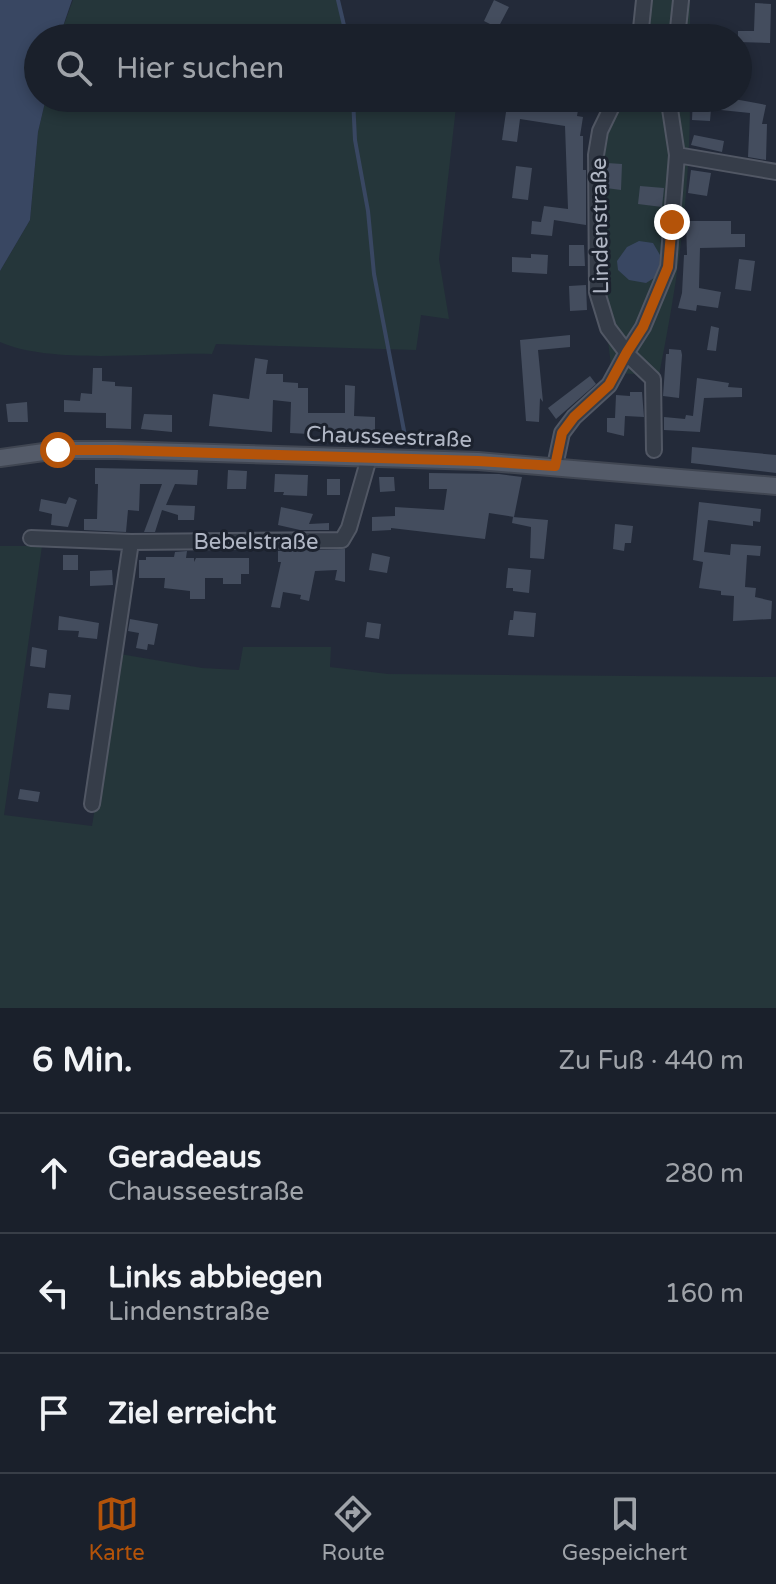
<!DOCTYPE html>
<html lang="de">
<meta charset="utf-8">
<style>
:root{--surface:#1a202b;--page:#272d37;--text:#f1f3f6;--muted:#9fa3a9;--line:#383e47;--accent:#b45309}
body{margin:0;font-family:"Varela Round",sans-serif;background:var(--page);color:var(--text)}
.stop{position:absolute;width:24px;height:24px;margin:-18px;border:6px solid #b45309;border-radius:50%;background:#fff}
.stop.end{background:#b45309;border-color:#fff;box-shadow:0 2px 8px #0008}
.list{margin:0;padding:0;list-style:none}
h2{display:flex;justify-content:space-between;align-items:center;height:104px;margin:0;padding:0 32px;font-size:34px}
h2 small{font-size:26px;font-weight:400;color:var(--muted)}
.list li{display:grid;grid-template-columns:52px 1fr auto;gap:24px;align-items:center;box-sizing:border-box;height:120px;padding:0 32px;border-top:2px solid var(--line)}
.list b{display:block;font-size:30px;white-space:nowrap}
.list p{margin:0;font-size:26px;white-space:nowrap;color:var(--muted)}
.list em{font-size:26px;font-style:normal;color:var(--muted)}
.icon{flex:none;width:44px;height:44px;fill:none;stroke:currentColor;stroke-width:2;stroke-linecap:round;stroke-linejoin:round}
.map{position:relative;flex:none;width:776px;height:1008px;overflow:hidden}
.search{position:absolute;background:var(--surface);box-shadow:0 4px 12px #0003;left:24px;right:24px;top:24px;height:88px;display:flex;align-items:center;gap:20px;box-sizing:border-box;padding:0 28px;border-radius:44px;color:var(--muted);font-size:30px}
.sheet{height:464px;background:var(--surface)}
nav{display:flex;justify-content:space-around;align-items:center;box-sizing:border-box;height:112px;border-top:2px solid var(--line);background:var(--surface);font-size:22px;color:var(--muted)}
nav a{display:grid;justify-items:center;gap:4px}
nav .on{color:var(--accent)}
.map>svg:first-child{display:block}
.green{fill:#25363a}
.water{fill:#394762}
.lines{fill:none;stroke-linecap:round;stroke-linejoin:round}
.stream{stroke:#394762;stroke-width:4}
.building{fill:#444d5e}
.minor-casing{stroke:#515764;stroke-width:18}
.major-casing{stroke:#404652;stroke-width:20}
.minor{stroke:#363d49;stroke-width:14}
.major{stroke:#545b69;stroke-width:16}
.route{stroke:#b45309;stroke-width:10}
.labels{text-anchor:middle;stroke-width:6;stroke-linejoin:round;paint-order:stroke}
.street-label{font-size:22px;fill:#b1b7c5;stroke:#1c222e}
</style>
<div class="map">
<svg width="776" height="1008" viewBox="0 0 776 1008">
<rect width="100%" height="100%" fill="#232a39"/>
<!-- green -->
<path class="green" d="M73,0H339L347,38H59Z
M647,0H690V38H642Z
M46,98H457L439,259L449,319L421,315L416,350L216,344L212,354C154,352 51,365 0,342V271L30,220L38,132Z
M621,98H690C690,194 678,281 659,375L612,373L601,286L600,139Z
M0,546H42L4,815L92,826L120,654L202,668L239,670L243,647H331L330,667L388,674L776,677V1008H0Z"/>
<!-- water -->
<path class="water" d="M0,0H72L59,38H38V98H46L38,132L30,220L0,271Z
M639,241L653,243L660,255L659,275L646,283L629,280L618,270L617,261L627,247Z"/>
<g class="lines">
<!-- stream -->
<path class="stream" d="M338,0L347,38
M353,98L355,140L368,211L374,274L405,436"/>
</g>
<!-- building -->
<path class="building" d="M494,0L509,7L498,28L484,21Z
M755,3L771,4L770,43L738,42V31H754Z
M693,98H729L766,105L762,124H767L766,160L748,157L750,113L711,109L710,121L692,120Z
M550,100L579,104L577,116L583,117L580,136H583V170H586V225L554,220L552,236L531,234L532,221L541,222L544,206L568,209L565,126L520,119L517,142L502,140L507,105L549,112Z
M694,135L724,141L722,152L691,145Z
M607,163L622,164L621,190L606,188Z
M516,166L532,168L528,200L512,198Z
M691,170L711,173L707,196L688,193Z
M640,186L664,188L662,207L638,204Z
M686,221H731V234H745V247L700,248L699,288L721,292L718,308L697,305L696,311L678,308L682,293L684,255H687Z
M569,245H584L585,266H569Z
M531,254L548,255L547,274L512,272V257L531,258Z
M739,259L755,261L751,291L735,289Z
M586,285L587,310L570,311L569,286Z
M711,326L719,328L716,351L707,350Z
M570,335V347L538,350L543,402L540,398L539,422L526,421L520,340Z
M669,349L681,350L682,355L679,398L663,396L666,354H669Z
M255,358L268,360L266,374H283V382L298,383V388H308V413H345V385L355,386L354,416L375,417V433L310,430L309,434L290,433L291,402L273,400L272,432L209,426L213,394L249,399Z
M93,368H102V381L115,382V386L132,387L131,429L106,428V413L64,412V400L80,401L81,393L92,394Z
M590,376L596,384L556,419L548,408Z
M697,378L729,383L728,387L742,388V397L704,398L700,432L664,430V417L685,419L686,415L693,416Z
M630,392H642L644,417L625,416L624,436L607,432V418H615L616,395L630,396Z
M27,402L28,422H8L6,404Z
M144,414L172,415V432L141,429Z
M692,447L776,455V473L691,463Z
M95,468L198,470L197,485L175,484L166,505L195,506L194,520H178V515L162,510L155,532H144L162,484H140L139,511L128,510L126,532L84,530V519H97L98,484H95Z
M228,470L247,471L246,489H227Z
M429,473L499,474L522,477L514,517L489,513L485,539L391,528V530L372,531V517L395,516V507L444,510L447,489H429Z
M275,474L308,475L307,496L283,495L284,492H274Z
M379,477H394L395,491L380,492Z
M327,479H340V495H327Z
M69,497L77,500L68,527L51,525L52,514L39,511L41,499L66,504Z
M699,502L761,509L760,522L753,521V526L708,520L704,552L730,555L731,544L761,546L760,556L747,555L745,587L756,588L755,597L772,601L771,619L733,621L734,596L721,595V591L699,588L703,562L693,560Z
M281,507L313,514L309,524L329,523V530H300L278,525Z
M513,517L548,520L544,559L530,558L531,527L512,523Z
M615,524L633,526L631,543H625L624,551L613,549Z
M345,549V582L335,580L337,570L315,571L309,601L300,599L301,595L283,592L280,608L271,607L281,562H278V551Z
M187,551L186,558H194V562L196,558H249V574H241V584H223V578H205V599H190V591L164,588L165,578H139V560H146V557H174L175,552Z
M372,553L390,557L387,573L369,570Z
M63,555H78V570H63Z
M508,568L531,570L529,593L513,591V588H506Z
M112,570L113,585L90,586V571Z
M514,611L536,613L534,637L508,635L510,620H513Z
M59,616L99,623L97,639L78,637L79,631L58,630Z
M130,619L158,624L154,645L148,644L147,650L136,648L139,633L128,631Z
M367,622L381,624L379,639L365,637Z
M32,647L47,650L45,668L30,666Z
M49,693L71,695L69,710L47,708Z
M20,789L40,792L38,802L18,799Z"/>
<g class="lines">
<!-- minor casing -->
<g class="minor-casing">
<path id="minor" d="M640,38L644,0
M677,38L681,0
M616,98L600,131L596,155L597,292L608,328L630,357L653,379L654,450
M677,155L776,172
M555,466L562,433L574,417L609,385L627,352L643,327L668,267L677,155L670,109L672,98
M31,538L131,542L342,540L349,528L369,458
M92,804L131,542"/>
</g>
<!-- major casing -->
<g class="major-casing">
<path id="major" d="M0,458L58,450H116L478,461L776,486"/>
</g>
<!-- minor -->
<use href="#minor" class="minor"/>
<!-- major -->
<use href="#major" class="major"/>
</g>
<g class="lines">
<!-- route -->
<path class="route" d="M58,450H116L478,461L555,466L562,433L574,417L609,385L627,352L643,327L668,267L672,222"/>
</g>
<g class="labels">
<!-- street labels -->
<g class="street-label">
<text transform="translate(599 226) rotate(-91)" y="8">Lindenstraße</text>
<text transform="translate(389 436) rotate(2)" y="8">Chausseestraße</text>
<text x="256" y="549">Bebelstraße</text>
</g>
</g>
</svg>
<div class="stop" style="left:58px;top:450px"></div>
<div class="stop end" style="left:672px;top:222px"></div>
<div class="search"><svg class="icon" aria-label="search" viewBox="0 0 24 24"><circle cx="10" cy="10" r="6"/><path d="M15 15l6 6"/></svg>Hier suchen</div>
</div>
<section class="sheet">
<h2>6 Min.<small>Zu Fuß · 440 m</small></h2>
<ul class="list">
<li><svg class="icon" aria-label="ahead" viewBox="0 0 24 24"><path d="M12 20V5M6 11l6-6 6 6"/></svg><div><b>Geradeaus</b><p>Chausseestraße</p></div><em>280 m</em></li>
<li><svg class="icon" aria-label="left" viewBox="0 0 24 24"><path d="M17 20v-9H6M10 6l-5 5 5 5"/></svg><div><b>Links abbiegen</b><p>Lindenstraße</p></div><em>160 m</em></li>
<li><svg class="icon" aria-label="arrive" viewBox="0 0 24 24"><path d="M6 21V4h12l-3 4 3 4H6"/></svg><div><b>Ziel erreicht</b></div></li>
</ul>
</section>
<nav>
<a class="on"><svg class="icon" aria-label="map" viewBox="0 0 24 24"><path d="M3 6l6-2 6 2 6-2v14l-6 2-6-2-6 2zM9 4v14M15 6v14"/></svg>Karte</a>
<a><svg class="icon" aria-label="directions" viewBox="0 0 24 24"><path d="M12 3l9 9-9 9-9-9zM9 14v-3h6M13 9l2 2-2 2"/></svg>Route</a>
<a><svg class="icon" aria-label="saved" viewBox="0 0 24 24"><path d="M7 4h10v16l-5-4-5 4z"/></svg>Gespeichert</a>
</nav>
